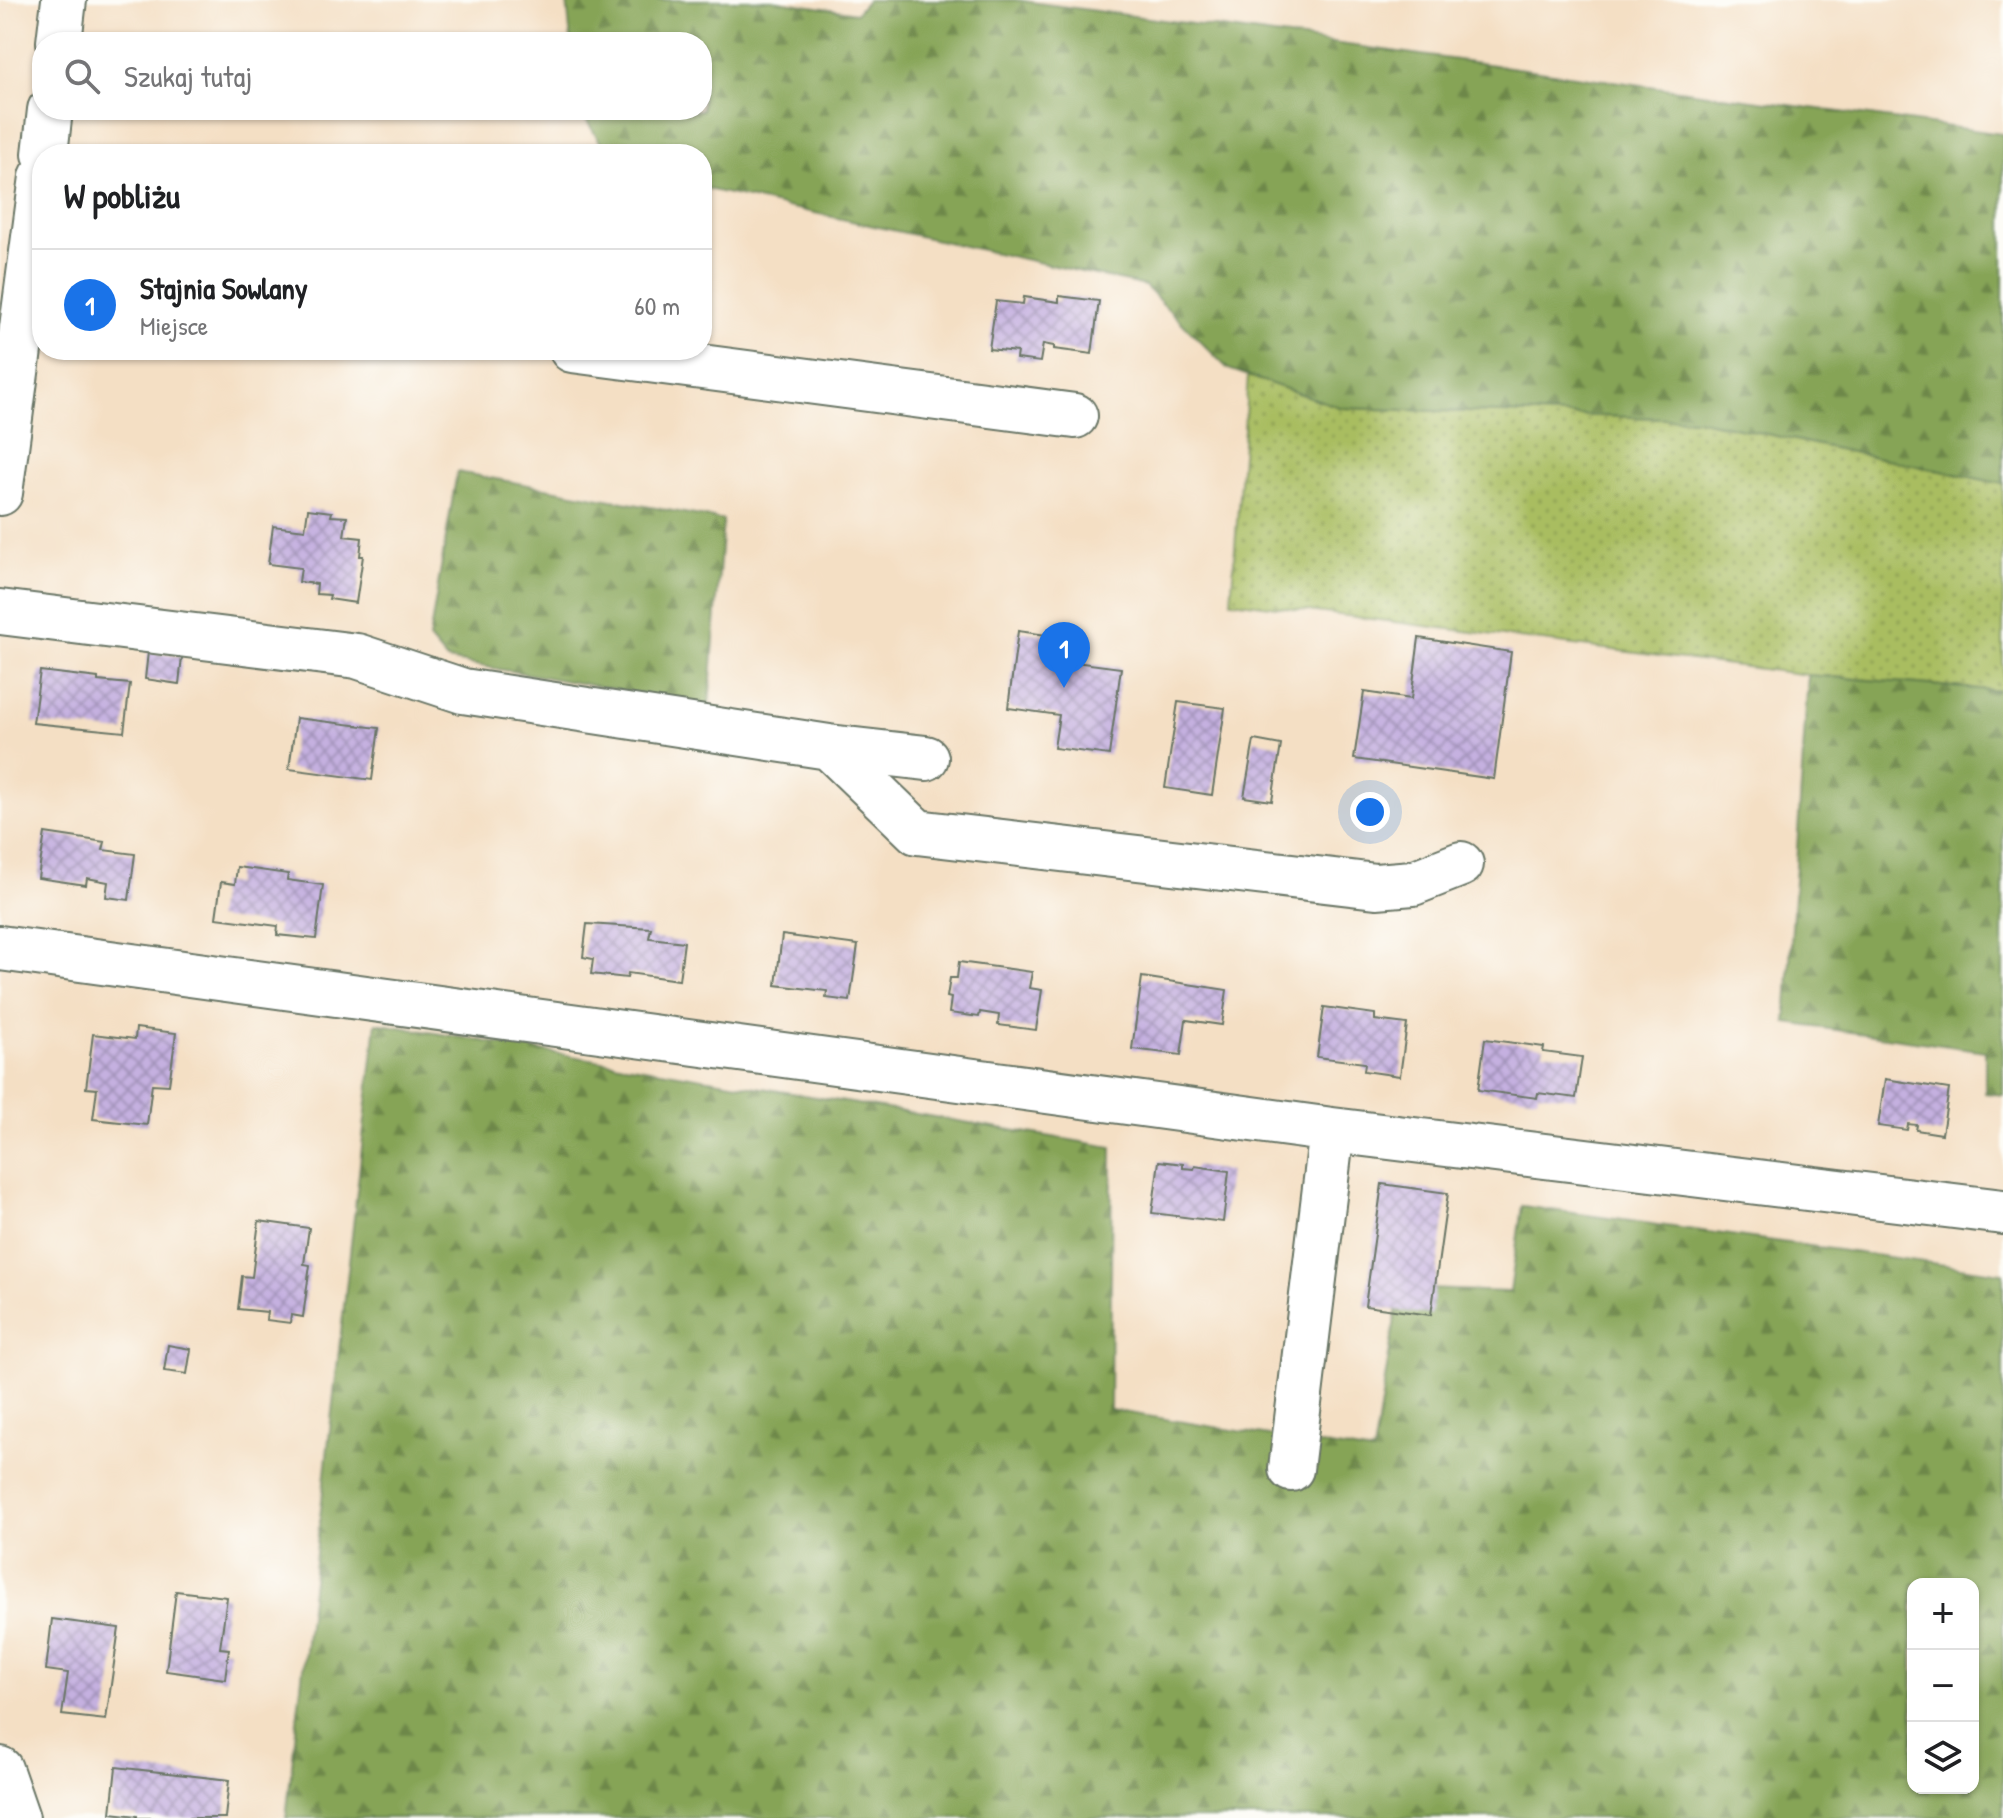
<!DOCTYPE html>
<html lang="pl">
<meta charset="utf-8">
<style>
:root{--surface:#fff;--page:#f6f6f6;--text:#202124;--muted:#757577;--line:#e0e0e0;--accent:#1a73e8}
body{margin:0;font-family:"Patrick Hand",sans-serif;background:var(--page);color:var(--text)}
.controls{position:absolute;right:24px;bottom:24px;display:grid;overflow:hidden;border-radius:16px;box-shadow:0 2px 6px #0004}
.controls button{width:72px;height:72px;display:grid;place-items:center;padding:0;border:0;border-bottom:2px solid var(--line);background:var(--surface);color:var(--text);font:40px sans-serif}
.you{position:absolute;left:1370px;top:812px;width:28px;height:28px;margin:-20px;border:6px solid #fff;border-radius:50%;background:#1a73e8;box-shadow:0 0 0 12px #1a73e833}
.badge{display:grid;place-items:center;width:52px;height:52px;border-radius:50%;background:var(--accent);color:#fff;font-size:26px;font-weight:700}
.pin{position:absolute;translate:-50% -66px;filter:drop-shadow(0 2px 4px #0008)}
.pin::after{content:'';position:absolute;top:42px;width:28px;height:24px;background:inherit;clip-path:polygon(0 0,100% 0,50% 100%)}
.list{margin:0;padding:0;list-style:none}
h2{display:flex;justify-content:space-between;align-items:center;height:104px;margin:0;padding:0 32px;font-size:34px}
h2 small{font-size:26px;font-weight:400;color:var(--muted)}
.list li{display:grid;grid-template-columns:52px 1fr auto;gap:24px;align-items:center;box-sizing:border-box;height:112px;padding:0 32px;border-top:2px solid var(--line)}
.list b{display:block;font-size:30px;white-space:nowrap}
.list p{margin:0;font-size:26px;white-space:nowrap;color:var(--muted)}
.list em{font-size:26px;font-style:normal;color:var(--muted)}
.icon{flex:none;width:44px;height:44px;fill:none;stroke:currentColor;stroke-width:2;stroke-linecap:round;stroke-linejoin:round}
.map{position:relative;flex:none;width:2003px;height:1818px;overflow:hidden}
.search{position:absolute;background:var(--surface);box-shadow:0 2px 6px #0004;left:32px;top:32px;width:680px;height:88px;display:flex;align-items:center;gap:20px;box-sizing:border-box;padding:0 28px;border-radius:32px;color:var(--muted);font-size:30px}
.panel{position:absolute;background:var(--surface);box-shadow:0 2px 6px #0004;left:32px;top:144px;width:680px;height:216px;border-radius:32px}
.map>svg:first-child{display:block}
.green{fill:url(#green-dots);stroke:#647d4a;stroke-width:2}
.forest{fill:url(#forest-firs);stroke:#527046;stroke-width:2;fill-rule:evenodd}
.building{fill:url(#building-cross-hatch)}
.lines{fill:none;stroke-linecap:round;stroke-linejoin:round}
.minor-casing{stroke:#6a7666;stroke-width:48}
.minor{stroke:#fff;stroke-width:44}
</style>
<div class="map">
<svg width="2003" height="1818" viewBox="0 0 2003 1818">
<defs>
<pattern id="green-dots" width="8" height="8" patternUnits="userSpaceOnUse" patternTransform="scale(2)"><rect width="8" height="8" fill="#a9bd61"/><path d="M2 2h.1M6 6h.1" fill="none" stroke="#899b51" stroke-width="1.8" stroke-linecap="round"/></pattern>
<pattern id="forest-firs" width="22" height="20" patternUnits="userSpaceOnUse" patternTransform="scale(2)"><rect width="22" height="20" fill="#86a457"/><path d="M5 1l3.5 6h-7zM16 11l3.5 6h-7z" fill="#6d8749"/></pattern>
<pattern id="building-cross-hatch" width="8" height="8" patternUnits="userSpaceOnUse" patternTransform="scale(2)"><rect width="8" height="8" fill="#c5b0e0"/><path d="M0 0l8 8M0 8l8-8" fill="none" stroke="#9f90b6"/></pattern>
</defs>
<rect width="100%" height="100%" fill="#fdfcf7"/>
<filter id="ink" filterUnits="userSpaceOnUse"><feTurbulence type="fractalNoise" baseFrequency=".0125" numOctaves="2"/><feDisplacementMap in="SourceGraphic" scale="16" xChannelSelector="R" yChannelSelector="G"/><feConvolveMatrix kernelMatrix="1 2 1 2 8 2 1 2 1" color-interpolation-filters="sRGB"/></filter>
<filter id="wash" filterUnits="userSpaceOnUse"><feTurbulence type="fractalNoise" baseFrequency=".006" numOctaves="4" result="noise"/><feDisplacementMap in="SourceGraphic" scale="32" xChannelSelector="R" yChannelSelector="G"/><feGaussianBlur stdDeviation="1.8" result="paint"/><feColorMatrix in="noise" values="0 0 0 0 0 0 0 0 0 0 0 0 0 0 0 0 0 1.4 0 .05"/><feComposite in="paint" operator="in"/></filter>
<g filter="url(#wash)">
<rect width="100%" height="100%" fill="#f4dfc4"/>
<!-- green -->
<path class="green" d="M1248,376L1342,408L1696,419L2003,484V691L1808,675L1231,601Z"/>
<!-- forest -->
<path class="forest" d="M567,0H772L856,13L867,0H1016L2003,134V484L1696,419L1342,408L1228,369L1145,286L702,188V154H612L606,151L580,110H702V42H571Z
M457,472L723,520L709,706L447,660L429,639Z
M1808,675L2003,691V1095L1985,1093V1051L1786,1023Z
M376,1023L1112,1147L1110,1410L1373,1453L1400,1288L1510,1292L1522,1206L2003,1273V1818H286ZM1913,1584H1973V1788H1913Z"/>
<g id="blocks">
<!-- building -->
<path class="building" d="M1059,296L1099,301L1092,354L1054,349V346L1043,344L1040,362L1016,359L1017,352L989,349L996,301L1023,304L1024,297L1059,302Z
M308,509L332,512L331,516L347,517L344,536L362,538L360,556H363L356,603L329,599L330,595L316,594L317,584L299,582L301,568L268,564L273,526L305,530Z
M1018,631L1054,636L1051,659L1121,668L1109,755L1054,748L1059,715L1008,708Z
M1419,638L1511,652L1494,779L1354,759L1364,692L1411,699Z
M148,652L182,657L179,684L145,679Z
M40,671L98,678V681L130,684L124,732L33,723Z
M1178,702L1225,708L1212,795L1165,788Z
M296,718L379,728L372,780L289,769Z
M1254,740L1281,745L1272,801L1244,797Z
M45,833L105,842L103,850L135,854L129,900L106,897L108,882L87,878L86,885L38,878Z
M237,867L288,874L287,880L323,885L316,939L277,935L278,926L216,918L221,882L235,884Z
M587,924L651,928L649,938L684,942L679,980L628,973L627,978L591,974L593,959L583,957Z
M782,935L858,945L850,1001L826,998L827,991L776,985Z
M959,962L1032,972L1029,988L1042,990L1036,1030L998,1025L999,1015L980,1012L979,1017L949,1013L951,998L947,997L950,978H957Z
M1142,977L1227,990L1222,1025L1186,1020L1181,1055L1132,1049Z
M1324,1007L1375,1014V1020L1407,1024L1400,1076L1364,1071L1365,1063L1317,1057Z
M136,1028L176,1033L169,1085L152,1084L147,1125L93,1119L97,1089L86,1088L93,1034L135,1039Z
M1485,1039L1544,1047L1543,1052L1582,1057L1576,1098L1538,1093L1537,1098L1478,1090Z
M1885,1079L1949,1089L1942,1134L1916,1130L1917,1125L1908,1124L1907,1130L1878,1126Z
M1159,1161L1183,1164V1168L1194,1169L1195,1166L1229,1171L1223,1222L1152,1213Z
M1382,1184L1448,1193L1431,1315L1365,1306Z
M259,1221L309,1228L304,1264L310,1265L303,1317L291,1315L290,1323L266,1320L267,1312L238,1309L242,1276L252,1277Z
M168,1345L191,1349L187,1374L164,1371Z
M176,1591L227,1597L220,1648L229,1649L225,1679L166,1671Z
M52,1619L119,1628L106,1720L62,1715L68,1673L46,1670Z
M116,1767L229,1780L225,1818H137V1816L111,1813Z"/>
</g>
</g>
<g filter="url(#ink)">
<use href="#blocks" fill-opacity="0" stroke="#6a7666" stroke-width="2"/>
<g class="lines">
<!-- minor casing -->
<g class="minor-casing">
<path id="minor" d="M59,42L64,0
M45,154L50,110
M572,350L1075,416
M0,493L42,177
M0,612L357,656L463,691L829,747L926,758
M829,747L917,832L1376,886L1413,883L1461,864
M0,948L1332,1130L2003,1212
M1291,1469L1332,1130
M0,1769L17,1818"/>
</g>
<!-- minor -->
<use href="#minor" class="minor"/>
</g>
</g>
</svg>
<div class="controls">
<button>+</button>
<button>−</button>
<button><svg class="icon" aria-label="layers" viewBox="0 0 24 24"><path d="M12 4l9 5-9 5-9-5zM3 14l9 5 9-5"/></svg></button>
</div>
<div class="you"></div>
<div class="pin badge" style="left:1064px;top:688px">1</div>
<div class="search"><svg class="icon" aria-label="search" viewBox="0 0 24 24"><circle cx="10" cy="10" r="6"/><path d="M15 15l6 6"/></svg>Szukaj tutaj</div>
<section class="panel">
<h2>W pobliżu<small></small></h2>
<ul class="list">
<li><span class="badge">1</span><div><b>Stajnia Sowlany</b><p>Miejsce</p></div><em>60 m</em></li>
</ul>
</section>
</div>
